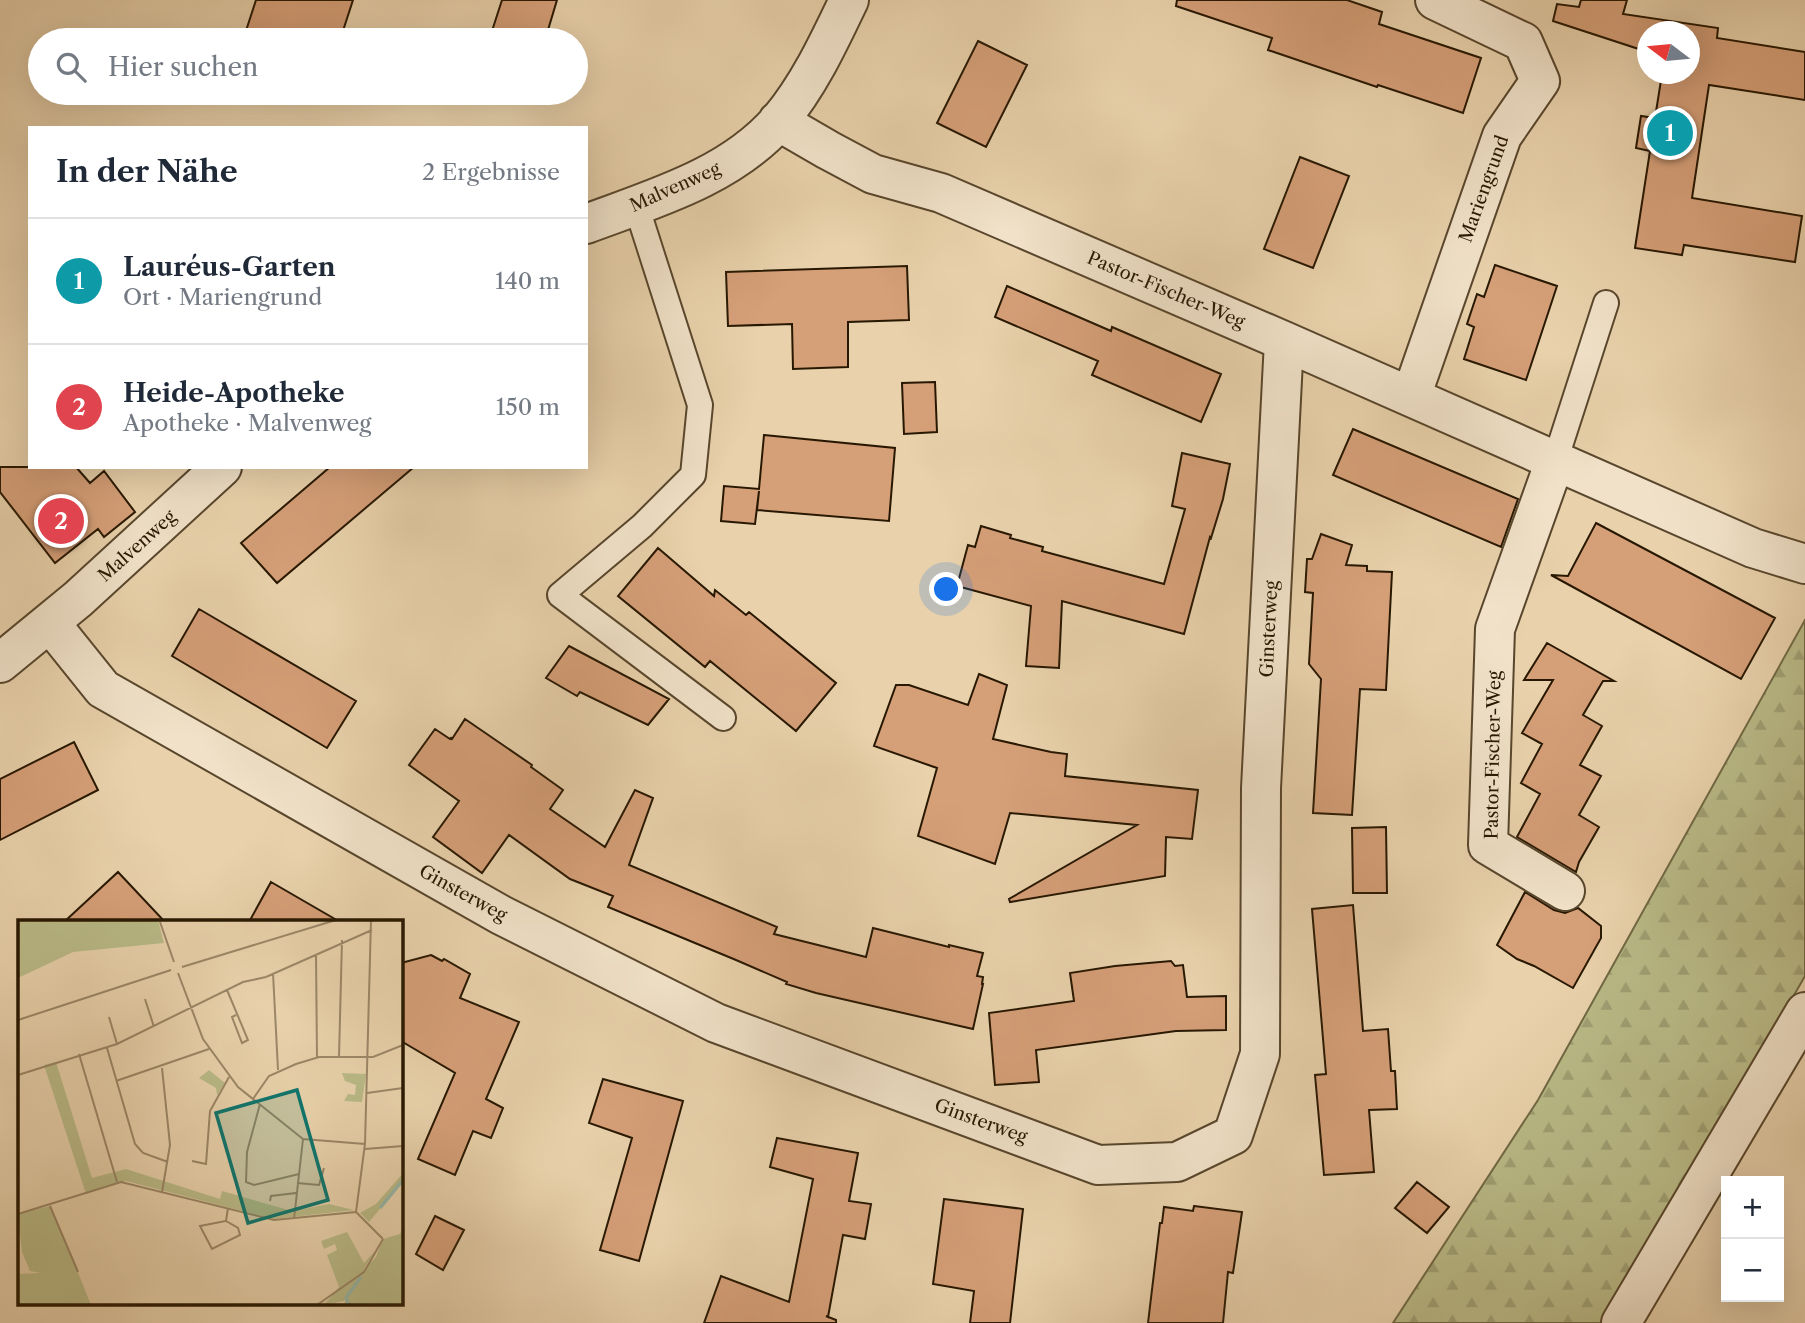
<!DOCTYPE html>
<html lang="de">
<meta charset="utf-8">
<style>
:root{--surface:#fff;--page:#f6f6f7;--text:#1f2937;--muted:#747a83;--line:#e0e1e3;--accent:#0b8043}
body{margin:0;font-family:"Libre Caslon Text",serif;background:var(--page);color:var(--text)}
.controls{position:absolute;right:21px;bottom:21px;display:grid;overflow:hidden;border-radius:0px;box-shadow:0 7px 28px #0002}
.controls button{width:63px;height:63px;display:grid;place-items:center;padding:0;border:0;border-bottom:2px solid var(--line);background:var(--surface);color:var(--text);font:35px sans-serif}
.compass{position:absolute;left:1637px;top:21px;width:63px;height:63px;border-radius:50%;background:var(--surface);box-shadow:0 7px 28px #0002;rotate:286deg}
.you{position:absolute;left:947px;top:590px;width:24px;height:24px;margin:-18px;border:5px solid #fff;border-radius:50%;background:#1a73e8;box-shadow:0 0 0 10px #1a73e833}
.badge{display:grid;place-items:center;width:46px;height:46px;border-radius:50%;background:var(--accent);color:#fff;font-size:23px;font-weight:700}
.pin{position:absolute;translate:-50% -50%;border:4px solid #fff;box-shadow:0 2px 7px #0006}
.list{margin:0;padding:0;list-style:none}
h2{display:flex;justify-content:space-between;align-items:center;height:91px;margin:0;padding:0 28px;font-size:30px}
h2 small{font-size:23px;font-weight:400;color:var(--muted)}
.list li{display:grid;grid-template-columns:46px 1fr auto;gap:21px;align-items:center;box-sizing:border-box;height:126px;padding:0 28px;border-top:2px solid var(--line)}
.list b{display:block;font-size:26px;white-space:nowrap}
.list p{margin:0;font-size:23px;white-space:nowrap;color:var(--muted)}
.list em{font-size:23px;font-style:normal;color:var(--muted)}
.icon{flex:none;width:38px;height:38px;fill:none;stroke:currentColor;stroke-width:2;stroke-linecap:round;stroke-linejoin:round}
.map{position:relative;flex:none;width:1805px;height:1323px;overflow:hidden}
.search{position:absolute;background:var(--surface);box-shadow:0 7px 28px #0002;left:28px;top:28px;width:560px;height:77px;display:flex;align-items:center;gap:18px;box-sizing:border-box;padding:0 24px;border-radius:38px;color:var(--muted);font-size:26px}
.panel{position:absolute;background:var(--surface);box-shadow:0 7px 28px #0002;left:28px;top:126px;width:560px;height:343px;border-radius:0px}
.map>svg:first-child{display:block}
.forest{fill:url(#forest-firs);stroke:#706944;stroke-width:2}
.building{fill:#d59f78;stroke:#281802;stroke-width:2}
.lines{fill:none;stroke-linecap:round;stroke-linejoin:round}
.lane-casing{stroke:#58462c;stroke-width:28}
.street-casing{stroke:#58462c;stroke-width:42}
.lane{stroke:#f0e1c8;stroke-width:24}
.street{stroke:#f0e1c8;stroke-width:38}
.labels{text-anchor:middle;stroke-width:5;stroke-linejoin:round;paint-order:stroke}
.street-label{font-size:18px;fill:#281802;stroke:#f0e1c8}
.inset-river{fill:none;stroke:#97b7a8;stroke-width:3.5}
.inset-road{fill:none;stroke:#9b8767;stroke-width:2}
.view{fill:#0f766e;fill-opacity:0.15;stroke:#0f766e;stroke-width:3.5}
.inset-edge{fill:none;stroke:#281802;stroke-width:3.5}
</style>
<div class="map">
<svg width="1805" height="1323" viewBox="0 0 1805 1323">
<defs>
<pattern id="forest-firs" width="22" height="20" patternUnits="userSpaceOnUse" patternTransform="scale(1.75)"><rect width="22" height="20" fill="#b9ba87"/><path d="M5 1l3.5 6h-7zM16 11l3.5 6h-7z" fill="#9f9f73"/></pattern>
</defs>
<rect width="100%" height="100%" fill="#e8d1ab"/>
<filter id="stains"><feTurbulence type="fractalNoise" baseFrequency=".00286" numOctaves="4"/><feColorMatrix values="0 0 0 0 .2 0 0 0 0 .09 0 0 0 0 .02 0 0 0 .5 -.17"/></filter>
<radialGradient id="worn" r=".72"><stop offset=".6" stop-color="#630" stop-opacity="0"/><stop offset="1" stop-color="#630" stop-opacity=".3"/></radialGradient>
<!-- forest -->
<path class="forest" d="M1805,620V976L1606,1323H1393L1538,1100Z"/>
<!-- building -->
<path class="building" d="M256,0H353L340,40H243Z
M502,0H557L545,40H509L491,34Z
M1177,0H1347L1382,12L1379,24L1481,58L1463,113L1378,85L1377,87L1268,50L1272,38L1176,6Z
M1581,0H1627L1623,14L1718,28L1717,38L1805,52V100L1709,85L1692,198L1802,216L1795,262L1684,245L1682,255L1635,248L1650,151L1636,148L1641,116L1655,118L1662,74H1690V32H1648V52L1553,21L1557,4L1579,7Z
M978,41L1027,65L986,147L937,123Z
M1300,157L1349,176L1313,268L1264,249Z
M1495,265L1557,286L1526,380L1464,359L1474,327L1467,324L1477,294L1484,297Z
M907,266L909,320L848,322V367L793,369L792,324L728,326L726,272Z
M1007,286L1111,331L1112,327L1221,374L1201,422L1092,375L1098,361L995,317Z
M935,382L937,432L904,434L902,383Z
M1353,429L1518,499L1501,547L1333,475Z
M764,435L895,448L889,521L757,510L759,491L755,524L721,521L724,486L759,489Z
M1182,453L1230,464L1223,499L1211,538L1210,537L1184,634L1062,601L1059,668L1026,666L1031,606L957,586L968,545L975,547L981,526L1011,535L1010,538L1043,547L1042,551L1164,584L1185,509L1172,506Z
M0,467H76L90,483L104,471L135,512L104,537L98,529L55,563L0,492Z
M330,467H414L277,583L241,543Z
M1596,523L1775,618L1741,679L1551,575L1568,576Z
M1321,534L1352,545L1346,565L1367,566V571L1392,572L1386,690L1360,689L1352,815L1313,813L1321,679L1309,664L1313,593L1305,592L1307,559H1312Z
M658,548L714,596L715,590L746,615L749,612L836,683L796,731L710,661L705,667L618,596Z
M199,609L356,701L327,748L172,656Z
M1547,643L1614,681H1603L1583,715L1602,726L1580,765L1601,776L1579,815L1599,827L1579,862L1576,872L1517,837L1540,794L1521,783L1542,744L1522,733L1553,680H1524Z
M569,646L669,699L648,725L580,692L577,696L546,678Z
M979,674L1007,685L993,739L1051,752L1067,754L1065,776L1198,790L1192,839L1166,837L1165,876L1010,902L1009,899L1137,825L1010,813L995,864L918,836L937,768L874,746L896,685H909L968,705Z
M465,719L532,765L531,767L563,790L550,809L605,847L635,790L653,798L629,865L777,927L774,934L866,957L873,928L949,947V945L983,953L977,976L983,977L982,984H983L973,1029L816,993L786,984L787,982L736,960L608,907L613,896L570,879L509,835L482,873L433,837L459,801L409,765L435,729L450,739L451,738L452,739Z
M74,742L98,790L0,840V779Z
M1386,827L1387,893H1353L1352,828Z
M118,872L165,922H64Z
M271,882L340,922H249Z
M1525,892L1554,910L1565,913L1578,908L1601,926V938L1573,988L1534,966L1517,959L1497,945Z
M1353,905L1363,1031L1388,1029L1391,1071H1395L1397,1109L1369,1110L1374,1172L1324,1175L1315,1075L1326,1074L1312,909Z
M431,955L442,961L444,959L470,974L460,998L519,1022L486,1099L503,1108L491,1138L473,1131L455,1175L418,1159L455,1073L401,1041V963Z
M1171,961L1175,966L1183,965L1187,997L1226,996V1030L1176,1031L1036,1050L1039,1082L995,1085L989,1013L1074,1001L1070,973L1115,966Z
M603,1079L683,1101L639,1261L600,1250L632,1138L589,1123Z
M777,1138L858,1153L849,1201L871,1204L865,1239L843,1235L828,1317L826,1316L836,1320V1323H704L721,1276L789,1302L813,1179L770,1167Z
M1417,1182L1449,1207L1427,1233L1395,1208Z
M944,1199L1023,1209L1010,1323H970L974,1291L933,1284Z
M1194,1206L1242,1212L1233,1273L1228,1272L1223,1323H1148L1160,1223H1162L1164,1207L1193,1211Z
M435,1216L464,1230L443,1270L416,1254Z"/>
<g class="lines">
<!-- lane casing -->
<g class="lane-casing">
<path id="lane" d="M636,205L700,405L693,475L642,526L560,595L723,718
M1555,461L1606,303"/>
</g>
<!-- street casing -->
<g class="street-casing">
<path id="street" d="M778,121L828,150L873,174L941,193L1284,341L1753,548L1805,564
M586,224C653,199 730,177 779,121C809,85 829,42 849,0
M1411,397L1502,136L1540,81L1523,42L1435,0
M1555,461L1495,629L1488,845L1565,891
M50,623L103,689L501,915L716,1023L1098,1165L1177,1162L1233,1135L1260,1054L1261,788L1284,341
M0,663L78,599L222,467
M1621,1323L1805,1012"/>
</g>
<!-- lane -->
<use href="#lane" class="lane"/>
<!-- street -->
<use href="#street" class="street"/>
</g>
<g class="labels">
<!-- street labels -->
<g class="street-label">
<text transform="translate(675 187) rotate(-24)" y="6">Malvenweg</text>
<text transform="translate(1484 189) rotate(-70)" y="6">Mariengrund</text>
<text transform="translate(1166 290) rotate(23)" y="6">Pastor-Fischer-Weg</text>
<text transform="translate(137 546) rotate(-42)" y="6">Malvenweg</text>
<text transform="translate(1269 629) rotate(-87)" y="6">Ginsterweg</text>
<text transform="translate(1493 755) rotate(-89)" y="6">Pastor-Fischer-Weg</text>
<text transform="translate(463 893) rotate(29)" y="6">Ginsterweg</text>
<text transform="translate(981 1121) rotate(20)" y="6">Ginsterweg</text>
</g>
</g>
<!-- overview -->
<g transform="translate(18 920)">
<rect width="385" height="385" fill="#e8d1ab"/>
<path d="M324,153L348,154L344,182L326,181L330,174L337,175L338,165L327,161ZM32,286L49,325L73,385H0V354L23,353L12,351L4,332L0,294ZM329,312L346,343L357,331L326,381L306,385L321,367L309,335L319,330L317,324L306,329L303,321Z" fill="#b9ba87"/>
<path d="M0,0H140L146,23L55,32L0,58ZM38,142L74,258L108,249L202,279L204,271L274,291L311,284L336,290L256,299L108,261L68,274L26,145ZM385,253V261L351,302L342,293L358,284ZM385,307V385H326L332,363L358,337L365,319L382,314Z" fill="#b9ba87"/>
<path d="M191,150L207,163L199,175L198,168L181,158ZM0,364L21,366L27,385H0ZM62,365L69,385H54L48,370Z" fill="#b9ba87"/>
<path class="inset-river" d="M362,288L385,260M331,385L328,378L343,357"/>
<path class="inset-road" d="M142,2L156,42M298,34L299,137M164,47L318,0M160,53L185,119L220,167L285,219L347,224M255,53L260,150M209,70L230,120L224,123L214,97L218,95M127,79L136,107M91,97L99,124M0,100L153,50M89,128L117,224L125,233L150,242M61,134L99,262M321,137L324,20M144,148L152,225L144,272M0,155L99,124L225,62L248,57L354,10M98,161L191,129M349,173L385,168M235,179L251,156L278,144L301,137H355L385,125M242,184L229,232L228,262L236,265L281,254M347,229L385,226M174,241L188,244L192,191L211,157M279,263L301,265L306,248M252,281L253,276L278,273M32,286L60,352M338,292L347,224L353,0M338,292L365,319M0,294L103,262L256,300L338,292M276,299L285,219M208,301L220,308L222,315L194,329L182,306L208,301L210,288M299,385L346,352L365,319"/>
<path class="view" d="M279,170L310,280L230,303L198,193Z"/>
<rect width="385" height="385" class="inset-edge"/>
</g>
<rect width="100%" height="100%" filter="url(#stains)"/>
<rect width="100%" height="100%" fill="url(#worn)"/>
</svg>
<div class="controls">
<button>+</button>
<button>−</button>
</div>
<svg class="compass" viewBox="-18 -18 36 36"><path d="M0-13l5 13h-10z" fill="#e53935"/><path d="M0 13l5-13h-10z" fill="#747a83"/></svg>
<div class="you"></div>
<div class="pin badge" style="left:1670px;top:133px;background:#0f9aa8">1</div>
<div class="pin badge" style="left:61px;top:521px;background:#e0444e">2</div>
<div class="search"><svg class="icon" aria-label="search" viewBox="0 0 24 24"><circle cx="10" cy="10" r="6"/><path d="M15 15l6 6"/></svg>Hier suchen</div>
<section class="panel">
<h2>In der Nähe<small>2 Ergebnisse</small></h2>
<ul class="list">
<li><span class="badge" style="background:#0f9aa8">1</span><div><b>Lauréus-Garten</b><p>Ort · Mariengrund</p></div><em>140 m</em></li>
<li><span class="badge" style="background:#e0444e">2</span><div><b>Heide-Apotheke</b><p>Apotheke · Malvenweg</p></div><em>150 m</em></li>
</ul>
</section>
</div>
